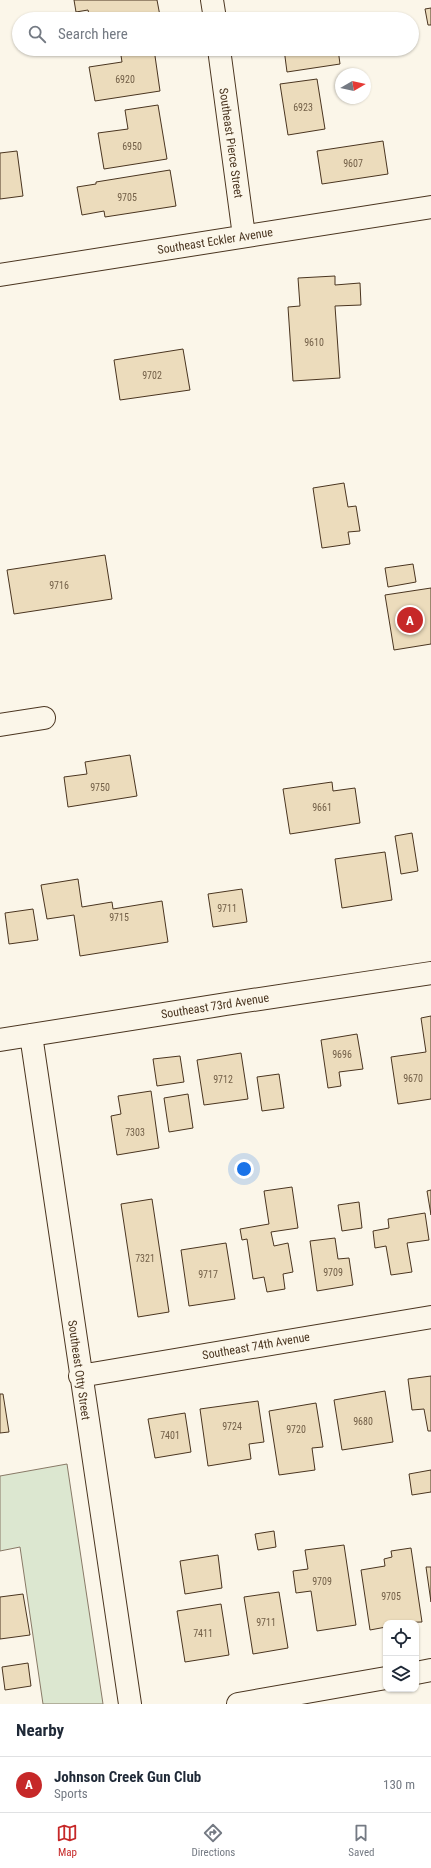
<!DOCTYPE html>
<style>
:root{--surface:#fff;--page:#f2f2f3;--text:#1f2937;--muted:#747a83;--line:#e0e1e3;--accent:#c62828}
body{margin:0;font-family:"Roboto Condensed",sans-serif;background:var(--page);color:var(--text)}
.controls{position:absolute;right:12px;bottom:12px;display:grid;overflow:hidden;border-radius:8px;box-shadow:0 1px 3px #0004}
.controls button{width:36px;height:36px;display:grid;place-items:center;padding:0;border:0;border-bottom:1px solid var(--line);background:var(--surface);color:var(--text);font:20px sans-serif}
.compass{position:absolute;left:335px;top:68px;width:36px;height:36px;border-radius:50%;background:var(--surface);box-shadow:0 1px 3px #0004;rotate:81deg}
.you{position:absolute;left:244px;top:1169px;width:14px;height:14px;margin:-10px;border:3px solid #fff;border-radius:50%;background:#1a73e8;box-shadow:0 0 0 6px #1a73e833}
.badge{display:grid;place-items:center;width:26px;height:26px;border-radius:50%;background:var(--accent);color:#fff;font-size:13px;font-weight:700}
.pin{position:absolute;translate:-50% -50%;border:2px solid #fff;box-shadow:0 1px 4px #0006}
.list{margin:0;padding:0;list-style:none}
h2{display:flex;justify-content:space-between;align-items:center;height:52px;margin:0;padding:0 16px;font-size:17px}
h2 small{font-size:13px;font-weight:400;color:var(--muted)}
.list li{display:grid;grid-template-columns:26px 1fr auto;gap:12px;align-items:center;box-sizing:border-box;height:56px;padding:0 16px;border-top:1px solid var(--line)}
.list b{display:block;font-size:15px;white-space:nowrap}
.list p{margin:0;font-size:13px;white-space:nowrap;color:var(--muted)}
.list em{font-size:13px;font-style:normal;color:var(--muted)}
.icon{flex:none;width:22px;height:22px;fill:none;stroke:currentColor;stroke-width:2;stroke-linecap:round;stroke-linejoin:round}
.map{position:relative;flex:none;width:431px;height:1704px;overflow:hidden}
.search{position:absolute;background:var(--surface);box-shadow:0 1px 3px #0004;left:12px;right:12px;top:12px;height:44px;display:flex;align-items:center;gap:10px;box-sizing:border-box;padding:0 14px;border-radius:22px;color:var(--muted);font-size:15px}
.sheet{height:108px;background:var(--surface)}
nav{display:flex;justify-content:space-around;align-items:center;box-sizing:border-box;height:56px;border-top:1px solid var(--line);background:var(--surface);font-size:11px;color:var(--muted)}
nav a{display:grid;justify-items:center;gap:2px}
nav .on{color:var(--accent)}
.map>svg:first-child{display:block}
.green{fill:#dce7d0;stroke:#887966}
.building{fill:#ecdcbc;stroke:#4a3520}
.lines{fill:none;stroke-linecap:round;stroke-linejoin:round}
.minor-casing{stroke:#4a3520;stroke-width:24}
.minor{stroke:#fbf6e9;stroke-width:22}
.labels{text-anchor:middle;stroke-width:3;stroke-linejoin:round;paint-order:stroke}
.number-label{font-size:10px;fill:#725f47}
.street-label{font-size:12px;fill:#4a3520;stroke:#fbf6e9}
</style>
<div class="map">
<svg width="431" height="1704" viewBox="0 0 431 1704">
<rect width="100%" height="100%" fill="#fbf6e9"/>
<!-- green -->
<path class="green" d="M67,1464L103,1704H43L20,1547L0,1551V1476Z"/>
<!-- building -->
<path class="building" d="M74,0H157L160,16L141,19H90L88,10L76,12Z
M431,8V25H428L425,9Z
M333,15V19H304Z
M120,49H154L160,91L95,101L89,67L122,62Z
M284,49H338L340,64L287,72Z
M317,79L325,129L288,135L280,84Z
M158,105L167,159L104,169L98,133L128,129L125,110Z
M383,141L388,174L322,184L317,151Z
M17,151L23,196L0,199V153Z
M170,170L176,206L105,217L104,211L82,215L77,187L96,184V182Z
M335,276V285L360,283L361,305L335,306L340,378L293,381L288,307L300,306L298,278Z
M183,349L190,390L120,400L114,360Z
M344,483L348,507L356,506L360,531L348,532L350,544L322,548L313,488Z
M105,555L112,599L14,614L7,570Z
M413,564L416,582L388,587L385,568Z
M431,588V644L394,650L385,595Z
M130,755L137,796L68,807L64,777L87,774L85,762Z
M332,782L333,791L355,788L360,823L290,834L283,789Z
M412,833L418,871L401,874L395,836Z
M385,852L392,900L342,908L335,859Z
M78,879L82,907L112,902L113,909L162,901L168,942L80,956L74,915L47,919L41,885Z
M242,889L247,922L213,927L208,894Z
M33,909L38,940L9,944L5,913Z
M431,1016V1099L398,1104L391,1057L426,1052L421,1018Z
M357,1034L363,1069L339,1072L341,1086L328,1088L321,1040Z
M241,1053L248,1099L204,1105L197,1060Z
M180,1056L184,1082L157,1086L153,1059Z
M279,1074L284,1108L262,1111L257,1077Z
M151,1091L159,1148L117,1155L111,1116L121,1114L118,1096Z
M188,1094L193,1128L169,1132L164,1098Z
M292,1187L298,1228L271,1232L274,1246L288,1243L293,1272L283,1274L285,1289L267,1292L264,1277L253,1279L247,1239L242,1240L240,1229L269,1224L264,1191Z
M431,1190V1215L427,1191Z
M152,1199L169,1312L138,1317L121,1204Z
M359,1202L362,1228L342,1231L338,1205Z
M425,1213L429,1240L407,1243L412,1272L391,1275L386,1246L375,1248L373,1231L389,1228L388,1219Z
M335,1238L338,1259L349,1258L353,1285L317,1291L310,1241Z
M226,1243L235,1299L189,1306L181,1250Z
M431,1376V1431H428L424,1409L412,1410L408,1379Z
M385,1391L393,1442L342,1450L334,1400Z
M0,1394H3L9,1432L0,1433Z
M258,1401L264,1442L249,1444L251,1459L208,1466L200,1409Z
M316,1403L323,1447L312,1448L315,1470L279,1475L269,1411Z
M185,1413L191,1452L155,1458L148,1419Z
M431,1470V1492L412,1495L409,1474Z
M274,1531L276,1547L258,1550L255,1534Z
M344,1545L356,1625L317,1631L311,1591L296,1593L293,1571L308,1569L305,1550Z
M411,1548L422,1622L386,1623V1627L370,1630L361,1570L385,1566L384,1559L392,1557L391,1551Z
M218,1555L222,1588L185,1594L180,1561Z
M426,1567H431V1602Z
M279,1592L288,1648L253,1654L244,1597Z
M23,1594L30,1635L0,1639V1597Z
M221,1604L229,1655L185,1662L177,1611Z
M28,1663L31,1686L5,1690L2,1667Z"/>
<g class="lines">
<!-- minor casing -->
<g class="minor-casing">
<path id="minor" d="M212,0L215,19
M219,49L244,236
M0,275L431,207
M0,725L44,718
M31,1035L130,1704
M0,1040L226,1004L431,973
M80,1376L431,1317
M416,1673L431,1670
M238,1704L386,1678"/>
</g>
<!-- minor -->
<use href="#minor" class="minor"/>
</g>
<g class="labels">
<!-- number labels -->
<g class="number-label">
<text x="125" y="83">6920</text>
<text x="303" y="111">6923</text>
<text x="132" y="150">6950</text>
<text x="353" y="167">9607</text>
<text x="127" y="201">9705</text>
<text x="314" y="346">9610</text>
<text x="152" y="379">9702</text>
<text x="59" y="589">9716</text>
<text x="100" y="791">9750</text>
<text x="322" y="811">9661</text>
<text x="227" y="912">9711</text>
<text x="119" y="921">9715</text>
<text x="342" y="1058">9696</text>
<text x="413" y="1082">9670</text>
<text x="223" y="1083">9712</text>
<text x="135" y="1136">7303</text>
<text x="145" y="1262">7321</text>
<text x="333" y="1276">9709</text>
<text x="208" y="1278">9717</text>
<text x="363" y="1425">9680</text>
<text x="232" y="1430">9724</text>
<text x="296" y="1433">9720</text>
<text x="170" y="1439">7401</text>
<text x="322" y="1585">9709</text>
<text x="391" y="1600">9705</text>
<text x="266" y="1626">9711</text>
<text x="203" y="1637">7411</text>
</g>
<!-- street labels -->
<g class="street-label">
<text transform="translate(231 143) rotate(82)" y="4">Southeast Pierce Street</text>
<text transform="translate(215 241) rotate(-9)" y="4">Southeast Eckler Avenue</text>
<text transform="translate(215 1006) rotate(-9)" y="4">Southeast 73rd Avenue</text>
<text transform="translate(256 1346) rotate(-10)" y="4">Southeast 74th Avenue</text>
<text transform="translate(79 1370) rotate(82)" y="4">Southeast Otty Street</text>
</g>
</g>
</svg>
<div class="controls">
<button><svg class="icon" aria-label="locate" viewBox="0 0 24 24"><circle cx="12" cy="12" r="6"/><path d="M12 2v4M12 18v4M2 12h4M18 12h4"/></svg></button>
<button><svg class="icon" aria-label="layers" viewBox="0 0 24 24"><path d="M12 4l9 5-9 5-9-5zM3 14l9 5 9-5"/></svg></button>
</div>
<svg class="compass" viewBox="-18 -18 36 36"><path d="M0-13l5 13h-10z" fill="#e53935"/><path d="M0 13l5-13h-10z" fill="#747a83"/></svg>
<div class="you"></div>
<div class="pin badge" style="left:410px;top:620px">A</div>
<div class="search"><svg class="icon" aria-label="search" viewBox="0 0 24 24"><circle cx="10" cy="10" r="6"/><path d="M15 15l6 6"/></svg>Search here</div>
</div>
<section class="sheet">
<h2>Nearby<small></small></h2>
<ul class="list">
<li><span class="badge">A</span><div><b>Johnson Creek Gun Club</b><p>Sports</p></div><em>130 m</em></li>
</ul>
</section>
<nav>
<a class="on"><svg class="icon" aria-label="map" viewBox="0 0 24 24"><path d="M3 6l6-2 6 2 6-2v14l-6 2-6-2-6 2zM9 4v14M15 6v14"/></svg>Map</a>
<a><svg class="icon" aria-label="directions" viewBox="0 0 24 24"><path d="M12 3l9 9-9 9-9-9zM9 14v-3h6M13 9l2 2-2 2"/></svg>Directions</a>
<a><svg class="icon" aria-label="saved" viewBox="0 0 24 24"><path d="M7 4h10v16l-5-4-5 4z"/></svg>Saved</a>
</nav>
